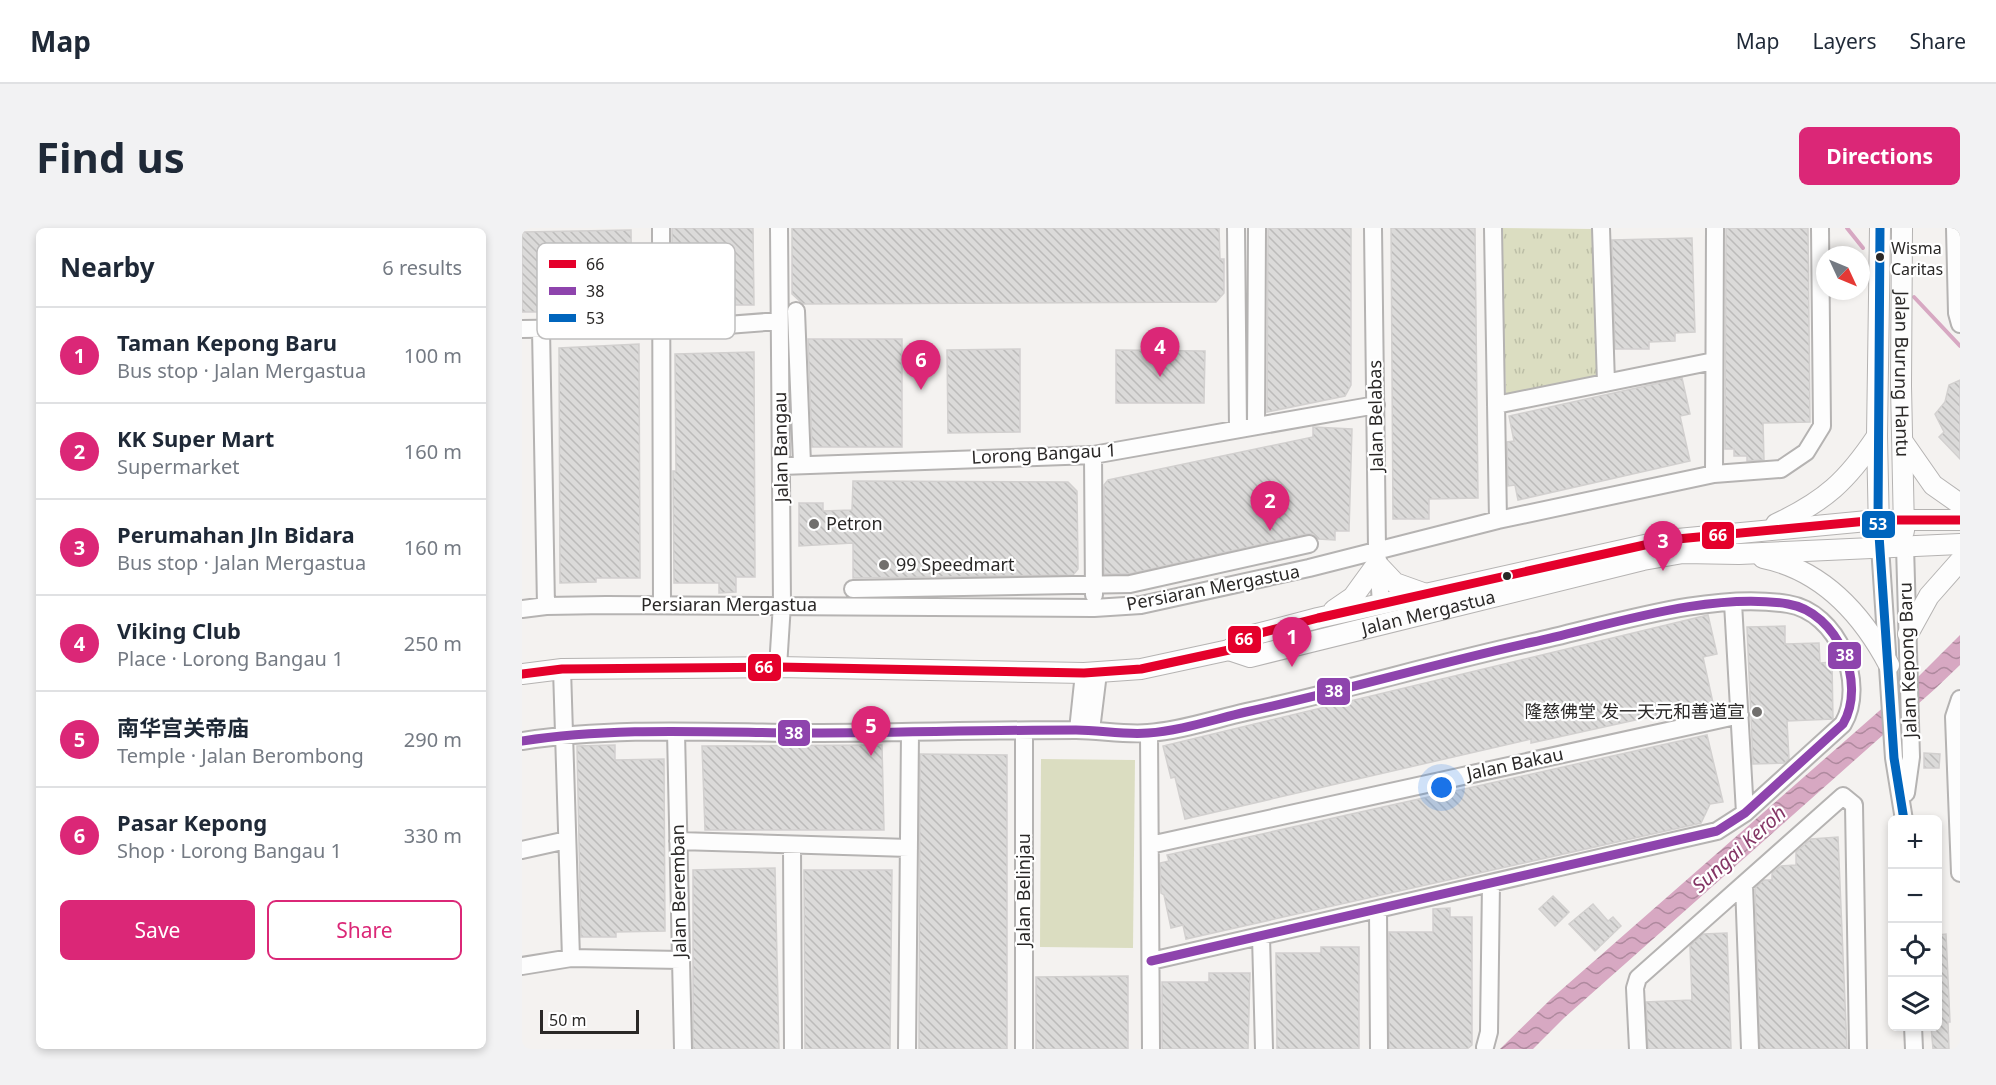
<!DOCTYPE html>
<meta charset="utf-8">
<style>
:root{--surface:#fff;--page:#f2f2f3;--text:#1f2937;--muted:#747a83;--line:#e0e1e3;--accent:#db2777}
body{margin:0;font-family:"Noto Sans","Noto Sans SC",sans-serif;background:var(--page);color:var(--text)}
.controls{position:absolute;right:18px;bottom:18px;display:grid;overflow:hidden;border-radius:9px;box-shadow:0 3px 9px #0003}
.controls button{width:54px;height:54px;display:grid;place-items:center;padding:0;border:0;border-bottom:2px solid var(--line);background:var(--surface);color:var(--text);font:30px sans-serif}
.compass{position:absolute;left:1294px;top:18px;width:54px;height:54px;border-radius:50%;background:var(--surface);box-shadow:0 3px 9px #0003;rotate:134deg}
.scale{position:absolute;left:18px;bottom:15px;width:99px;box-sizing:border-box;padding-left:6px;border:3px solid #2a2827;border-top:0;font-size:16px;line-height:21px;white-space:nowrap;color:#2a2827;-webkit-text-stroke:4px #fff;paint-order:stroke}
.you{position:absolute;left:920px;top:560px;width:21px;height:21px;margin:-15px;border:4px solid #fff;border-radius:50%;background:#1a73e8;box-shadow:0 0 0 9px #1a73e833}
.badge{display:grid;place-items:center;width:39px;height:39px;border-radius:50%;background:var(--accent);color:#fff;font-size:20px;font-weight:700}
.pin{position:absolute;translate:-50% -50px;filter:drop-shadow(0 2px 3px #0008)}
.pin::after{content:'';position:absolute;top:32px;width:21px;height:18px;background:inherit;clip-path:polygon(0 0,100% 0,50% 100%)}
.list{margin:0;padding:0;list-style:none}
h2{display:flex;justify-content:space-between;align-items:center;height:78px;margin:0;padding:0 24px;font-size:26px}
h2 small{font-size:20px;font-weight:400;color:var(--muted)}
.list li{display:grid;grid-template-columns:39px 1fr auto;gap:18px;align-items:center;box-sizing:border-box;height:96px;padding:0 24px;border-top:2px solid var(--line)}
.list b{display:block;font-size:22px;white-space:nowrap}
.list p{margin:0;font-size:20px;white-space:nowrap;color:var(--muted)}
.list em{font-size:20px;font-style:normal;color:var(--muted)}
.actions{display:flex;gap:12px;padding:18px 24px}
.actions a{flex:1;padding:14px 0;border:2px solid var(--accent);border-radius:9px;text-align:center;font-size:21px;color:var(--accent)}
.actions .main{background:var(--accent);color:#fff}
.icon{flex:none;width:33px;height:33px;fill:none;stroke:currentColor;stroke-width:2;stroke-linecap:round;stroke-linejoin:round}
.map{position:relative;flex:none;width:1438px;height:821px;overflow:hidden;border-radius:9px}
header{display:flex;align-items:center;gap:36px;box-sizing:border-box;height:84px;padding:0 30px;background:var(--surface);border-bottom:2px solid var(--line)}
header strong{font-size:28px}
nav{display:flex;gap:33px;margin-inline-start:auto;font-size:21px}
.intro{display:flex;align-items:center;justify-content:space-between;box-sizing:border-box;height:144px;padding:0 36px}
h1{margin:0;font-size:42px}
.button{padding:15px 27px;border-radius:9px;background:var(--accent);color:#fff;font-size:21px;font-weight:700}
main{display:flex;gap:36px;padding:0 36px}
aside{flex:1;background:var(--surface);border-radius:9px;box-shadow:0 3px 9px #0003}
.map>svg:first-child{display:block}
.grass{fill:url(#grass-tufts)}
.pitch{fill:#dbddc1}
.water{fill:url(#water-waves)}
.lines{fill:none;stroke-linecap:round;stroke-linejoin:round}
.stream{stroke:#d7a8c2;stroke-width:4}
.building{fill:url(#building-back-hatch);stroke:#d2d0cf;stroke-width:1.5}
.minor-casing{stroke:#b5b3b2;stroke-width:20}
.major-casing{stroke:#b5b3b2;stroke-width:22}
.minor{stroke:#fdfdfd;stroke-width:16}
.major{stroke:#fdfdfd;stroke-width:20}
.bus-1-casing{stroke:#fff;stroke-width:14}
.bus-2-casing{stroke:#fff;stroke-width:14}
.bus-3-casing{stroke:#fff;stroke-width:14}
.bus-1{stroke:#e4002b;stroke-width:9}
.bus-2{stroke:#8e44ad;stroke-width:9}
.bus-3{stroke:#0065bd;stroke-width:9}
.bus-dot{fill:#2a2827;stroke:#fff;stroke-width:2}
.poi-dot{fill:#716f6d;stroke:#fff;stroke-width:2}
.labels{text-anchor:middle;stroke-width:4.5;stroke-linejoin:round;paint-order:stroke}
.bus-label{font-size:16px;fill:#2a2827;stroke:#fff;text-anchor:start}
.street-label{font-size:18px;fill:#2a2827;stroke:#fff}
.poi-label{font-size:18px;fill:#2a2827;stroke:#fff;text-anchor:start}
.water-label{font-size:20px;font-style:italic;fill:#843565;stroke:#fff}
.key{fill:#fff;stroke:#bfbebe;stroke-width:1.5}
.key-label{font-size:16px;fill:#2a2827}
.line-badge{stroke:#fff;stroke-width:2}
.badge-label{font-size:16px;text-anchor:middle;font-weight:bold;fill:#fff}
</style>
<header>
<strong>Map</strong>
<nav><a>Map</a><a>Layers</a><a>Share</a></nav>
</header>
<div class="intro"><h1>Find us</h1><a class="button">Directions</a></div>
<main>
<aside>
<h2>Nearby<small>6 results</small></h2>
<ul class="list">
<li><span class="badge">1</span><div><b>Taman Kepong Baru</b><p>Bus stop · Jalan Mergastua</p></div><em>100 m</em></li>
<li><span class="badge">2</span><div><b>KK Super Mart</b><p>Supermarket</p></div><em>160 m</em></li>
<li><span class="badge">3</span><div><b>Perumahan Jln Bidara</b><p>Bus stop · Jalan Mergastua</p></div><em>160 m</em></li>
<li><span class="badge">4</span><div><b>Viking Club</b><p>Place · Lorong Bangau 1</p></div><em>250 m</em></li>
<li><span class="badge">5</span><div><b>南华宫关帝庙</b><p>Temple · Jalan Berombong</p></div><em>290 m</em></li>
<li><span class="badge">6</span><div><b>Pasar Kepong</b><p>Shop · Lorong Bangau 1</p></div><em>330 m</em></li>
</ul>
<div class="actions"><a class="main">Save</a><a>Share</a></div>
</aside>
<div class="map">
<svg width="1438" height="821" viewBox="0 0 1438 821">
<defs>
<pattern id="grass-tufts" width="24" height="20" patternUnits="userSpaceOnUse" patternTransform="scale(1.5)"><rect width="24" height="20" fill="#dbddc1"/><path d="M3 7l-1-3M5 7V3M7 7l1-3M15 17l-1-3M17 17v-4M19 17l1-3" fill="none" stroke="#bcbea6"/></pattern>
<pattern id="water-waves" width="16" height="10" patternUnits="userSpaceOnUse" patternTransform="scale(1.5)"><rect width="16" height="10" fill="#d7a8c2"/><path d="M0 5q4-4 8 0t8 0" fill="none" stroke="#af899e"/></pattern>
<pattern id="building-back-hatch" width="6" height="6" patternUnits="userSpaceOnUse" patternTransform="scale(1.5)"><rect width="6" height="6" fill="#dbdad9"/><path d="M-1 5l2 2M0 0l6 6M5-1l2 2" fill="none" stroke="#bcbbba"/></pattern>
</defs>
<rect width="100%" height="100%" fill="#f4f2f0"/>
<!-- grass -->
<path class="grass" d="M978,0L1070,1L1077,147L984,167Z"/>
<!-- pitch -->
<path class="pitch" d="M519,531L613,532L611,720L518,719Z"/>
<!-- water -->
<path class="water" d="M1438,407V437L1414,460L1042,790L1011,821H978L1030,770L1397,448Z"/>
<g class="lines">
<!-- stream -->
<path class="stream" d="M1325,0L1341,20
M1392,69L1438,118"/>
</g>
<!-- building -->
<path class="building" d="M150,0H231L232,77H185V83L152,82L150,80Z
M270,0H697L698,31H702V65L694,74L281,76L270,66Z
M746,0H829V157L823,168L745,184Z
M869,0H953L956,270L907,271V291H871Z
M1204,0H1286L1288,194L1241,195L1242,232L1225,233V228H1212V221H1203Z
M109,2L110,84H0V4Z
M1170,10L1173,104L1153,105V113L1127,114V121H1093L1090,12Z
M286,111H380V219H290Z
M117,116L118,350H74V354L38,355L37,120Z
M498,121V204L426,205L425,122Z
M594,122L683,123L682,175H594Z
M232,124L233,349H214V364L197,365V355H152L151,243H154L153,126Z
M1160,150L1168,186L1158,188L1168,233L996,272L993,257L986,258L985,214L992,213L987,188Z
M1438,152V231L1417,209L1422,204L1413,186L1423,174L1427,157Z
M791,199L830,201L827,303H813V312L796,311L791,306H785L607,346H582V257L586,252L791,209Z
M331,253L546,254L555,263L556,341L551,347L331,350V315L277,318V275H301V283L330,282Z
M1186,387L1195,426L1181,429L1191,475L1009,515V511L663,591L653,549L649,550L641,518Z
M1263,398V416L1297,415L1298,435L1310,434L1311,491L1265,493L1267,531L1262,535L1231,536L1225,399Z
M1185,507L1201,574L1188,576L1179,595L664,711L661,697L649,700L642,667L639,665L638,635L647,633L645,627Z
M93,517V532L142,531L143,703L94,704V709H59L55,518Z
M360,517L362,602H183L180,518Z
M1402,525L1418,526L1417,540H1402Z
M398,526L485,527V821H397Z
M1316,609L1325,821H1238L1233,660L1242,652H1250V645L1259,638L1274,637V624L1289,611Z
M253,640L257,821H171V642Z
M282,642H370L368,821H283Z
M1031,668L1047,684L1033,698L1017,681Z
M1071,676L1086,693L1091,689L1099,698L1073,723L1047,696Z
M928,680V689H950V817L945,821H867V704H911V681Z
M1205,705L1209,821H1126L1124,774L1170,772L1168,718L1181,706Z
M1424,706L1428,794H1426L1427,821H1411L1409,798H1416V707Z
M799,719H837V821H755L754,725H799Z
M687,745H728L726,821H640V754H687Z
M606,748V821H514V749Z"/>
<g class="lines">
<!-- minor casing -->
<g class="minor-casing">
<path id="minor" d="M139,0L140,377
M714,0L716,201
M851,0L855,321L859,375
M971,0L976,292
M1079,0L1084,155
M1433,0L1435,85L1438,96
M274,83L280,236
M0,101L192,98L257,93
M19,101L24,378
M974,177L1192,133
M734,198L735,0
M571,227L572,367
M259,238L571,227L854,177
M1192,246L1193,0
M1358,318L1372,530L1382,592
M1383,318L1389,529L1384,565
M331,361L608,356L787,316
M1211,375L1223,585
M0,381L24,378L84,377L572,380L619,377L787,340L976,292L1192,246L1259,241L1284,224L1300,198L1298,0
M256,439L260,376L257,0
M40,441L49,730
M1438,471L1432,489L1438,645
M556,502L562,445
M569,502L576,445
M154,504L161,821
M627,505L629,821
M0,513C90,499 183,504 273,505C367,505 460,502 554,502C578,502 602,507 626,505C658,503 693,491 724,484C821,463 915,435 1011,414C1088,397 1189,363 1266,376C1316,384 1345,455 1321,496L1223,585L1195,603L629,733
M156,613L387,620
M628,617L1218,487
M270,618L271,821
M0,622L45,612
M1222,656L1228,821
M856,681L857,821
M739,708L742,821
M0,738L49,730L159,732
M1391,798L1392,821
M963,819L967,804L969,655
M385,821L388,505
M502,821V503
M1116,821L1113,760L1116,750L1321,568L1332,577L1336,821"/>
</g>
<!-- major casing -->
<g class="major-casing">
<g id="major">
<path id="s1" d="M1380,0L1379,158L1382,303"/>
<path d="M1381,214L1411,257L1438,276"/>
<path d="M1254,296C1303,273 1325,253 1355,208"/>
<path d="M1357,304L1355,208L1358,0"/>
<path d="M1241,330C1300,342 1340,386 1367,437"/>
<path d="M812,382L831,369L855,336L873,355L901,365"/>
<path d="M1386,406L1407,368L1438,333"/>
<path id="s2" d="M707,422L728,429L1121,332L1161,325L1217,326L1438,316"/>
<path d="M0,446L40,441L256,439L562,445L619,441L707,422L727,408L796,390L1145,312L1356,292H1438"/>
</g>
</g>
<!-- minor -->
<use href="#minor" class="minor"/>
<!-- major -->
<use href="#major" class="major"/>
<!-- bus-1 casing -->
<g class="bus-1-casing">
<path id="bus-1" d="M0,446L40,441L256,439L562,445L619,441L707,422L727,408L796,390L1145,312L1356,292H1438"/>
</g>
<!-- bus-2 casing -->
<g class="bus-2-casing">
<path id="bus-2" d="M0,513C90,499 183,504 273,505C367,505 460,502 554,502C578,502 602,507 626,505C658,503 693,491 724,484C821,463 915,435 1011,414C1088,397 1189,363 1266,376C1316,384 1345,455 1321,496L1223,585L1195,603L629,733"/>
</g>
<!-- bus-3 casing -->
<g class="bus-3-casing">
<path id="bus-3" d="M1358,0L1356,292L1372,530L1382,592"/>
</g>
<!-- bus-1 -->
<use href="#bus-1" class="bus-1"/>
<!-- bus-2 -->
<use href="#bus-2" class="bus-2"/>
<!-- bus-3 -->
<use href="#bus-3" class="bus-3"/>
</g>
<!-- markers -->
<g class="bus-dot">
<circle cx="1358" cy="29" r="5"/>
<circle cx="985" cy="348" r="5"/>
</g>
<g class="poi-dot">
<circle cx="292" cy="296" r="6"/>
<circle cx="362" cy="337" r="6"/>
<circle cx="1235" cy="484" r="6"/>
</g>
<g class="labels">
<!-- bus labels -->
<g class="bus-label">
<text x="1369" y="26">Wisma<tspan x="1369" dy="21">Caritas</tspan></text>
</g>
<!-- street labels -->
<g class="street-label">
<text dy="6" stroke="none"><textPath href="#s1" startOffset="146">Jalan Burung Hantu</textPath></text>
<text transform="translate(854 188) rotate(-91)" y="6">Jalan Belabas</text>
<text transform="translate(259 219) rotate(-91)" y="6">Jalan Bangau</text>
<text transform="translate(522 226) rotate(-3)" y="6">Lorong Bangau 1</text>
<text transform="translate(691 360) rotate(-11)" y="6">Persiaran Mergastua</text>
<text x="207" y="383">Persiaran Mergastua</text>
<text dy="6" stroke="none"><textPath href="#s2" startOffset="206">Jalan Mergastua</textPath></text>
<text transform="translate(1386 432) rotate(-92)" y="6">Jalan Kepong Baru</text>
<text transform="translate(993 536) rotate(-12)" y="6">Jalan Bakau</text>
<text transform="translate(502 662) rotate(-90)" y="6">Jalan Belinjau</text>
<text transform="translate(157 663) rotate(-91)" y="6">Jalan Beremban</text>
</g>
<!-- poi labels -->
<g class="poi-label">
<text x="304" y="302">Petron</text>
<text x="374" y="343">99 Speedmart</text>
<text x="1223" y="490" text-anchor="end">隆慈佛堂 发一天元和善道宣</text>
</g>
<!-- water labels -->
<g class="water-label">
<text transform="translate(1217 621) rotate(-42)" y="7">Sungai Keroh</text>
</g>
</g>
<!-- legend -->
<rect x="15" y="15" width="198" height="96" rx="9" class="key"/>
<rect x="27" y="32" width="27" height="8" fill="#e4002b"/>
<rect x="27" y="59" width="27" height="8" fill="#8e44ad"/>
<rect x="27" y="86" width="27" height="8" fill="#0065bd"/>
<g class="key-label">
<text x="64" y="42">66</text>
<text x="64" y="69">38</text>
<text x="64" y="96">53</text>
</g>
<g class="line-badge">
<rect x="1339" y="282" width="35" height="29" rx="6" fill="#0065bd"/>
<rect x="1179" y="293" width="34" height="29" rx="6" fill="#e4002b"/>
<rect x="705" y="397" width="35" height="29" rx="6" fill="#e4002b"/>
<rect x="1305" y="413" width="35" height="29" rx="6" fill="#8e44ad"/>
<rect x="225" y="425" width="35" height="29" rx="6" fill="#e4002b"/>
<rect x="794" y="449" width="35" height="29" rx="6" fill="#8e44ad"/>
<rect x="255" y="491" width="34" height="28" rx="6" fill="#8e44ad"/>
</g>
<g class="badge-label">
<text x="1356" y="302">53</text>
<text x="1196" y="313">66</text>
<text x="722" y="417">66</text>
<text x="1323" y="433">38</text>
<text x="242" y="445">66</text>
<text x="812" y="469">38</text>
<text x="272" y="511">38</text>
</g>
</svg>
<div class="controls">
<button>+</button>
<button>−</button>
<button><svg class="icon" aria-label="locate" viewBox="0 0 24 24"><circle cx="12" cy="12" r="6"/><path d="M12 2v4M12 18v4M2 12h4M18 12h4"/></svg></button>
<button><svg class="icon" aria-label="layers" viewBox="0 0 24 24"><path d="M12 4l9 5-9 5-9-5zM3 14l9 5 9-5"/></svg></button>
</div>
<svg class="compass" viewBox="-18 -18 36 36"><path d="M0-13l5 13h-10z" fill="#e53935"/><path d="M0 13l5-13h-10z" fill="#747a83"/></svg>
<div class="scale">50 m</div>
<div class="you"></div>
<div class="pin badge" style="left:770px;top:439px">1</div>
<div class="pin badge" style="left:748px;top:303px">2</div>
<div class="pin badge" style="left:1141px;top:343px">3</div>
<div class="pin badge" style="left:638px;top:149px">4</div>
<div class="pin badge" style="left:349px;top:528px">5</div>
<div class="pin badge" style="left:399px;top:162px">6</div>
</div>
</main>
